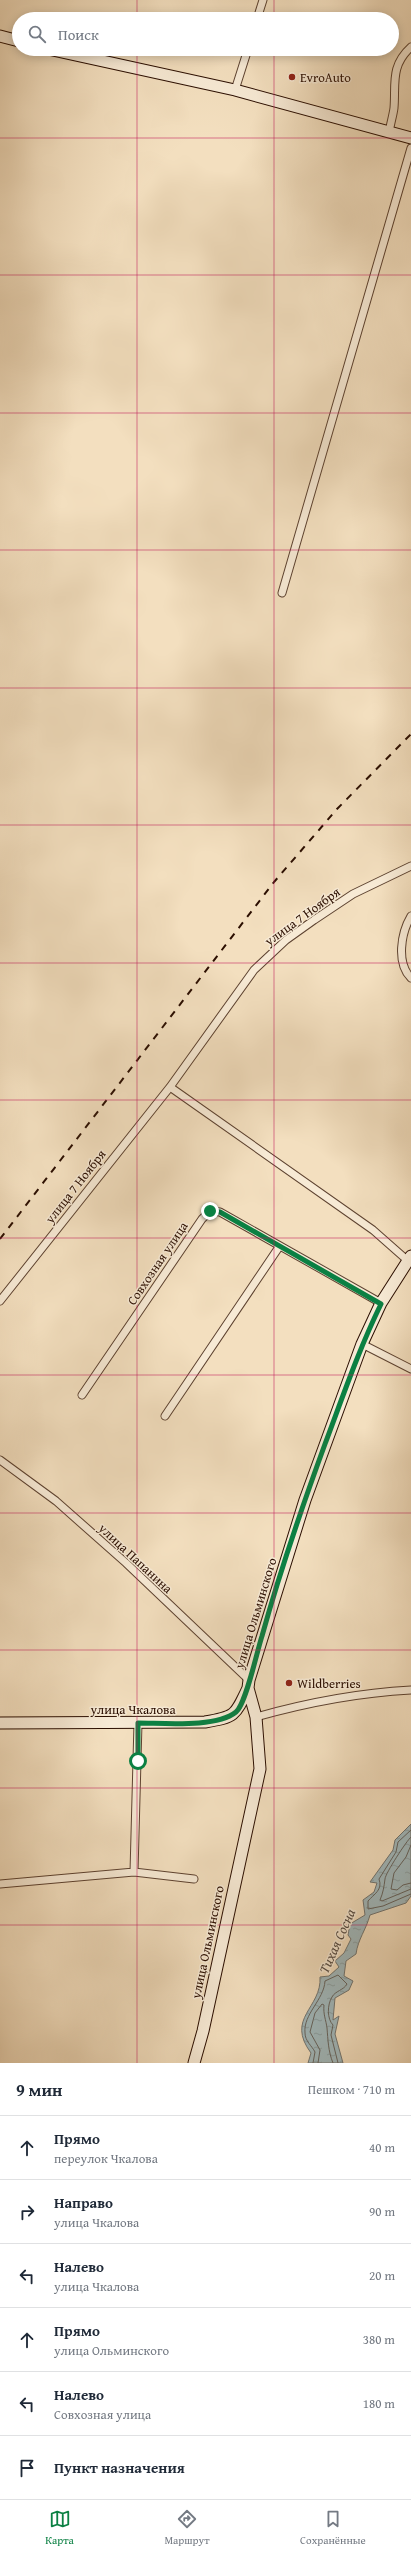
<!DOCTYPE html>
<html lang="ru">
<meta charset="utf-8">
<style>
:root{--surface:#fff;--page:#f2f2f3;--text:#1f2937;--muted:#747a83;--line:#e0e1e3;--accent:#0b8043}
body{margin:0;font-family:"Gentium Book Plus",serif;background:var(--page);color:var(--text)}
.stop{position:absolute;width:12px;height:12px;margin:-9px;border:3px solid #0b8043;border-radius:50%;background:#fff}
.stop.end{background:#0b8043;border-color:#fff;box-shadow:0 1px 4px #0008}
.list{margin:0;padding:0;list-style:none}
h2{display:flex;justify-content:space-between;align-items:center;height:52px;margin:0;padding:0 16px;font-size:17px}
h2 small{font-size:13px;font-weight:400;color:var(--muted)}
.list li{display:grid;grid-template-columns:26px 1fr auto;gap:12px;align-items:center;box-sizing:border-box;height:64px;padding:0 16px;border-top:1px solid var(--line)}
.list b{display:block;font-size:15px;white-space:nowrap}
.list p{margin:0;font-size:13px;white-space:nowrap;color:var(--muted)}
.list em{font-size:13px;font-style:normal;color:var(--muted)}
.icon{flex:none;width:22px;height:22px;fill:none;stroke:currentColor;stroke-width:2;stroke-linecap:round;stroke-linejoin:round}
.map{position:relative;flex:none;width:411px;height:2063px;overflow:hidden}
.search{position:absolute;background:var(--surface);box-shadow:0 2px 10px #0003;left:12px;right:12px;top:12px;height:44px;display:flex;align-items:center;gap:10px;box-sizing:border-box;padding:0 14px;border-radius:22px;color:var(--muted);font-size:15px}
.sheet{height:436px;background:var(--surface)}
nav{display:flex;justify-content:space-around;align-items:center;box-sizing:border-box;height:56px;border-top:1px solid var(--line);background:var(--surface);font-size:11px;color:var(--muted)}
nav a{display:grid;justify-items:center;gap:2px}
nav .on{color:var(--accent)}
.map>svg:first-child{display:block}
.water{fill:url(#water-ripples);stroke:#727571}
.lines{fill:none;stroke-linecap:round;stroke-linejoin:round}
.shore{stroke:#66645e;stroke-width:1}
.street-casing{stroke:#5d4230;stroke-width:9}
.secondary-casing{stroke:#2b0e00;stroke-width:13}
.street{stroke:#f7ead5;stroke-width:7}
.secondary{stroke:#f7ead5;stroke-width:11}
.rail{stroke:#2b0e00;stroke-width:2;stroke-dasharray:7 7;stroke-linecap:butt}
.route{stroke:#0b8043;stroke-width:5}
.grid{fill:none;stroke:#c2185b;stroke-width:1;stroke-opacity:0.55}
.poi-dot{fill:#8f2418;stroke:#f7ead5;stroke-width:1.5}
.labels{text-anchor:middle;stroke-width:3;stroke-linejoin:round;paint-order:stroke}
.poi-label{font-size:13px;fill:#2b0e00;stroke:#f7ead5;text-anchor:start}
.street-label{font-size:13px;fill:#2b0e00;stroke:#f7ead5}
.water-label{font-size:14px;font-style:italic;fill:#544a42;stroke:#f7ead5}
</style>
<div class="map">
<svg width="411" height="2063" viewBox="0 0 411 2063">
<defs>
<pattern id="water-ripples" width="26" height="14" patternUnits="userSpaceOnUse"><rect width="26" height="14" fill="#a1b9bd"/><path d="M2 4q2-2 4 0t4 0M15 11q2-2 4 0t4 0" fill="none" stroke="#8b9ea1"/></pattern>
</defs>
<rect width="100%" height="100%" fill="#f3dfbf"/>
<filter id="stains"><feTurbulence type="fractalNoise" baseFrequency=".005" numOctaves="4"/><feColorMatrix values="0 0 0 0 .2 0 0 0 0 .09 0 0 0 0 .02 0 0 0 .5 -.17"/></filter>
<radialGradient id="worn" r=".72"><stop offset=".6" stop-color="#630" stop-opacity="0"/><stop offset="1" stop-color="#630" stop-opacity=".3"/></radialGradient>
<!-- water -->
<path class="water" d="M411,1824V1896L406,1903L370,1915C366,1930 358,1939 356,1954L346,1961L344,1976L353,1981L349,1990L335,1998L333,2020L339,2016L335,2034L343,2063H308L311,2053C285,2018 322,2008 320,1977L329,1976L339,1967L335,1961L344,1953L351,1939L348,1935L350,1924L365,1915L363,1900L374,1892L377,1883L370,1882L393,1850L395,1840Z"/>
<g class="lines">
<!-- shore -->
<path class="shore" d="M411,1830L398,1842L396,1852L379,1879C383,1890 374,1894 368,1901V1909L383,1906L411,1894
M411,1837C407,1840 385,1874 385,1879C384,1887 383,1893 380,1900L382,1901L411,1889
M411,1845L406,1857L394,1873L391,1889L397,1890L403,1885L411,1883
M313,2063L315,2052C312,2046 305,2041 305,2033C303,2014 324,2000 325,1981L338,1975L347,1984C344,1990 335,1991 332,1997C327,2005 327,2019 333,2025L331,2035L338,2063
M318,2063L320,2050L310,2032L315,2013L322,2004L324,2005C323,2014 326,2020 327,2028C328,2039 328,2051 333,2063"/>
<!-- street casing -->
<g class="street-casing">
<path id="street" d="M257,19L263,0
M235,90L248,49
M389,133C390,125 393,116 394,108C396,84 390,66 411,47
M282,593L411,148
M411,916C401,933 396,963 411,978
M170,1087L373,1230L407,1260
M0,1301L170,1087L254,970L286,940L314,920L353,894L411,866
M362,1344L411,1369
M82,1395L202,1219L210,1211L220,1212L381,1303
M165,1416L279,1247
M0,1460L56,1501L126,1563L249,1680
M256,1717C309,1702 356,1693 411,1690
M134,1872L138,1723
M0,1884L134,1872L194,1879"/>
</g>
<!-- secondary casing -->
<g class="secondary-casing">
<path id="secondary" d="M0,36L19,41
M48,49L235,90L411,138
M0,1723L205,1722C235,1717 235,1716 248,1688
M194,2063L203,2031L260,1769L256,1717L248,1688L249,1680L305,1500L362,1344L381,1303L411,1256"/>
</g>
<!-- street -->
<use href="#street" class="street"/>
<!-- secondary -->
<use href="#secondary" class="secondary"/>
<!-- rail -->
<path class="rail" d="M0,1239L274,882L337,809L411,734"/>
</g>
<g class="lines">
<!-- route -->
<path class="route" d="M138,1761V1723C164,1723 216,1728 236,1712C246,1704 257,1651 262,1636C280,1571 302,1507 325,1444C343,1396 359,1349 381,1304L220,1212L210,1211"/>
</g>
<!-- grid -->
<path class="grid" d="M137,0V19M274,0V19M137,49V2063M274,49V2063M0,138H411M0,275H411M0,413H411M0,550H411M0,688H411M0,825H411M0,963H411M0,1100H411M0,1238H411M0,1375H411M0,1513H411M0,1650H411M0,1788H411M0,1925H411"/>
<!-- markers -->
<g class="poi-dot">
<circle cx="292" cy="77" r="4"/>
<circle cx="289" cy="1683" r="4"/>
</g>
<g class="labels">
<!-- poi labels -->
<g class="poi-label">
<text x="300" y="82">EvroAuto</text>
<text x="297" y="1688">Wildberries</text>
</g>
<!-- street labels -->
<g class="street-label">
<text transform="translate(302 916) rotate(-36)" y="5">улица 7 Ноября</text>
<text transform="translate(75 1186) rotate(-52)" y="5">улица 7 Ноября</text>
<text transform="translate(157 1263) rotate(-56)" y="5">Совхозная улица</text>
<text transform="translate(136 1558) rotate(43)" y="5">улица Папанина</text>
<text transform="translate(255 1613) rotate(-73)" y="5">улица Ольминского</text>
<text x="133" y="1714">улица Чкалова</text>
<text transform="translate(207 1942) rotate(-78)" y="5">улица Ольминского</text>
</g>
<!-- water labels -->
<g class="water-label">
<text transform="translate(337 1941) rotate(-66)" y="5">Тихая Сосна</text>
</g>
</g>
<rect width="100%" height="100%" filter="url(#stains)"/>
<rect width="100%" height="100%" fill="url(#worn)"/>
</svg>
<div class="stop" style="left:138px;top:1761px"></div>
<div class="stop end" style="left:210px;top:1211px"></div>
<div class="search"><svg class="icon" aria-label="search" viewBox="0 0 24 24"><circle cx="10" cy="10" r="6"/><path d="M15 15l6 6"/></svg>Поиск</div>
</div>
<section class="sheet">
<h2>9 мин<small>Пешком · 710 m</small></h2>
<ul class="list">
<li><svg class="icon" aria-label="ahead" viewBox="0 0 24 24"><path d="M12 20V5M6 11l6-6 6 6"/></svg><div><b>Прямо</b><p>переулок Чкалова</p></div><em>40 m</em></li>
<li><svg class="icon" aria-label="right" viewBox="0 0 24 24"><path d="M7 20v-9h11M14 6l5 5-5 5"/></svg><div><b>Направо</b><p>улица Чкалова</p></div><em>90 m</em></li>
<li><svg class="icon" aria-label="left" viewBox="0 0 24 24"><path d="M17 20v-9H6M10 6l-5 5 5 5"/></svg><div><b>Налево</b><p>улица Чкалова</p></div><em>20 m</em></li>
<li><svg class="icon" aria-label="ahead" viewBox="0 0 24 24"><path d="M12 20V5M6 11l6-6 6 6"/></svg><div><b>Прямо</b><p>улица Ольминского</p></div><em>380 m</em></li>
<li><svg class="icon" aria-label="left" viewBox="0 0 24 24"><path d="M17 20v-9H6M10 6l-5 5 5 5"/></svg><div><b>Налево</b><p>Совхозная улица</p></div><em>180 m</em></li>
<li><svg class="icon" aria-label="arrive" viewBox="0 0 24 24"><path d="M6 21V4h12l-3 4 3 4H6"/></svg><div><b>Пункт назначения</b></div></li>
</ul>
</section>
<nav>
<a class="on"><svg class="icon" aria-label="map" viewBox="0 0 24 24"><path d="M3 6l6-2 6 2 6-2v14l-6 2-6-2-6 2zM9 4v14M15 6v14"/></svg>Карта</a>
<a><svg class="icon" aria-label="directions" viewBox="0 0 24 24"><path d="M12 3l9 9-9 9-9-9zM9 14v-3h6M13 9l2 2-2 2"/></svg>Маршрут</a>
<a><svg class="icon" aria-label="saved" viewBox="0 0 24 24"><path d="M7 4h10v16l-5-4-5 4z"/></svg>Сохранённые</a>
</nav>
